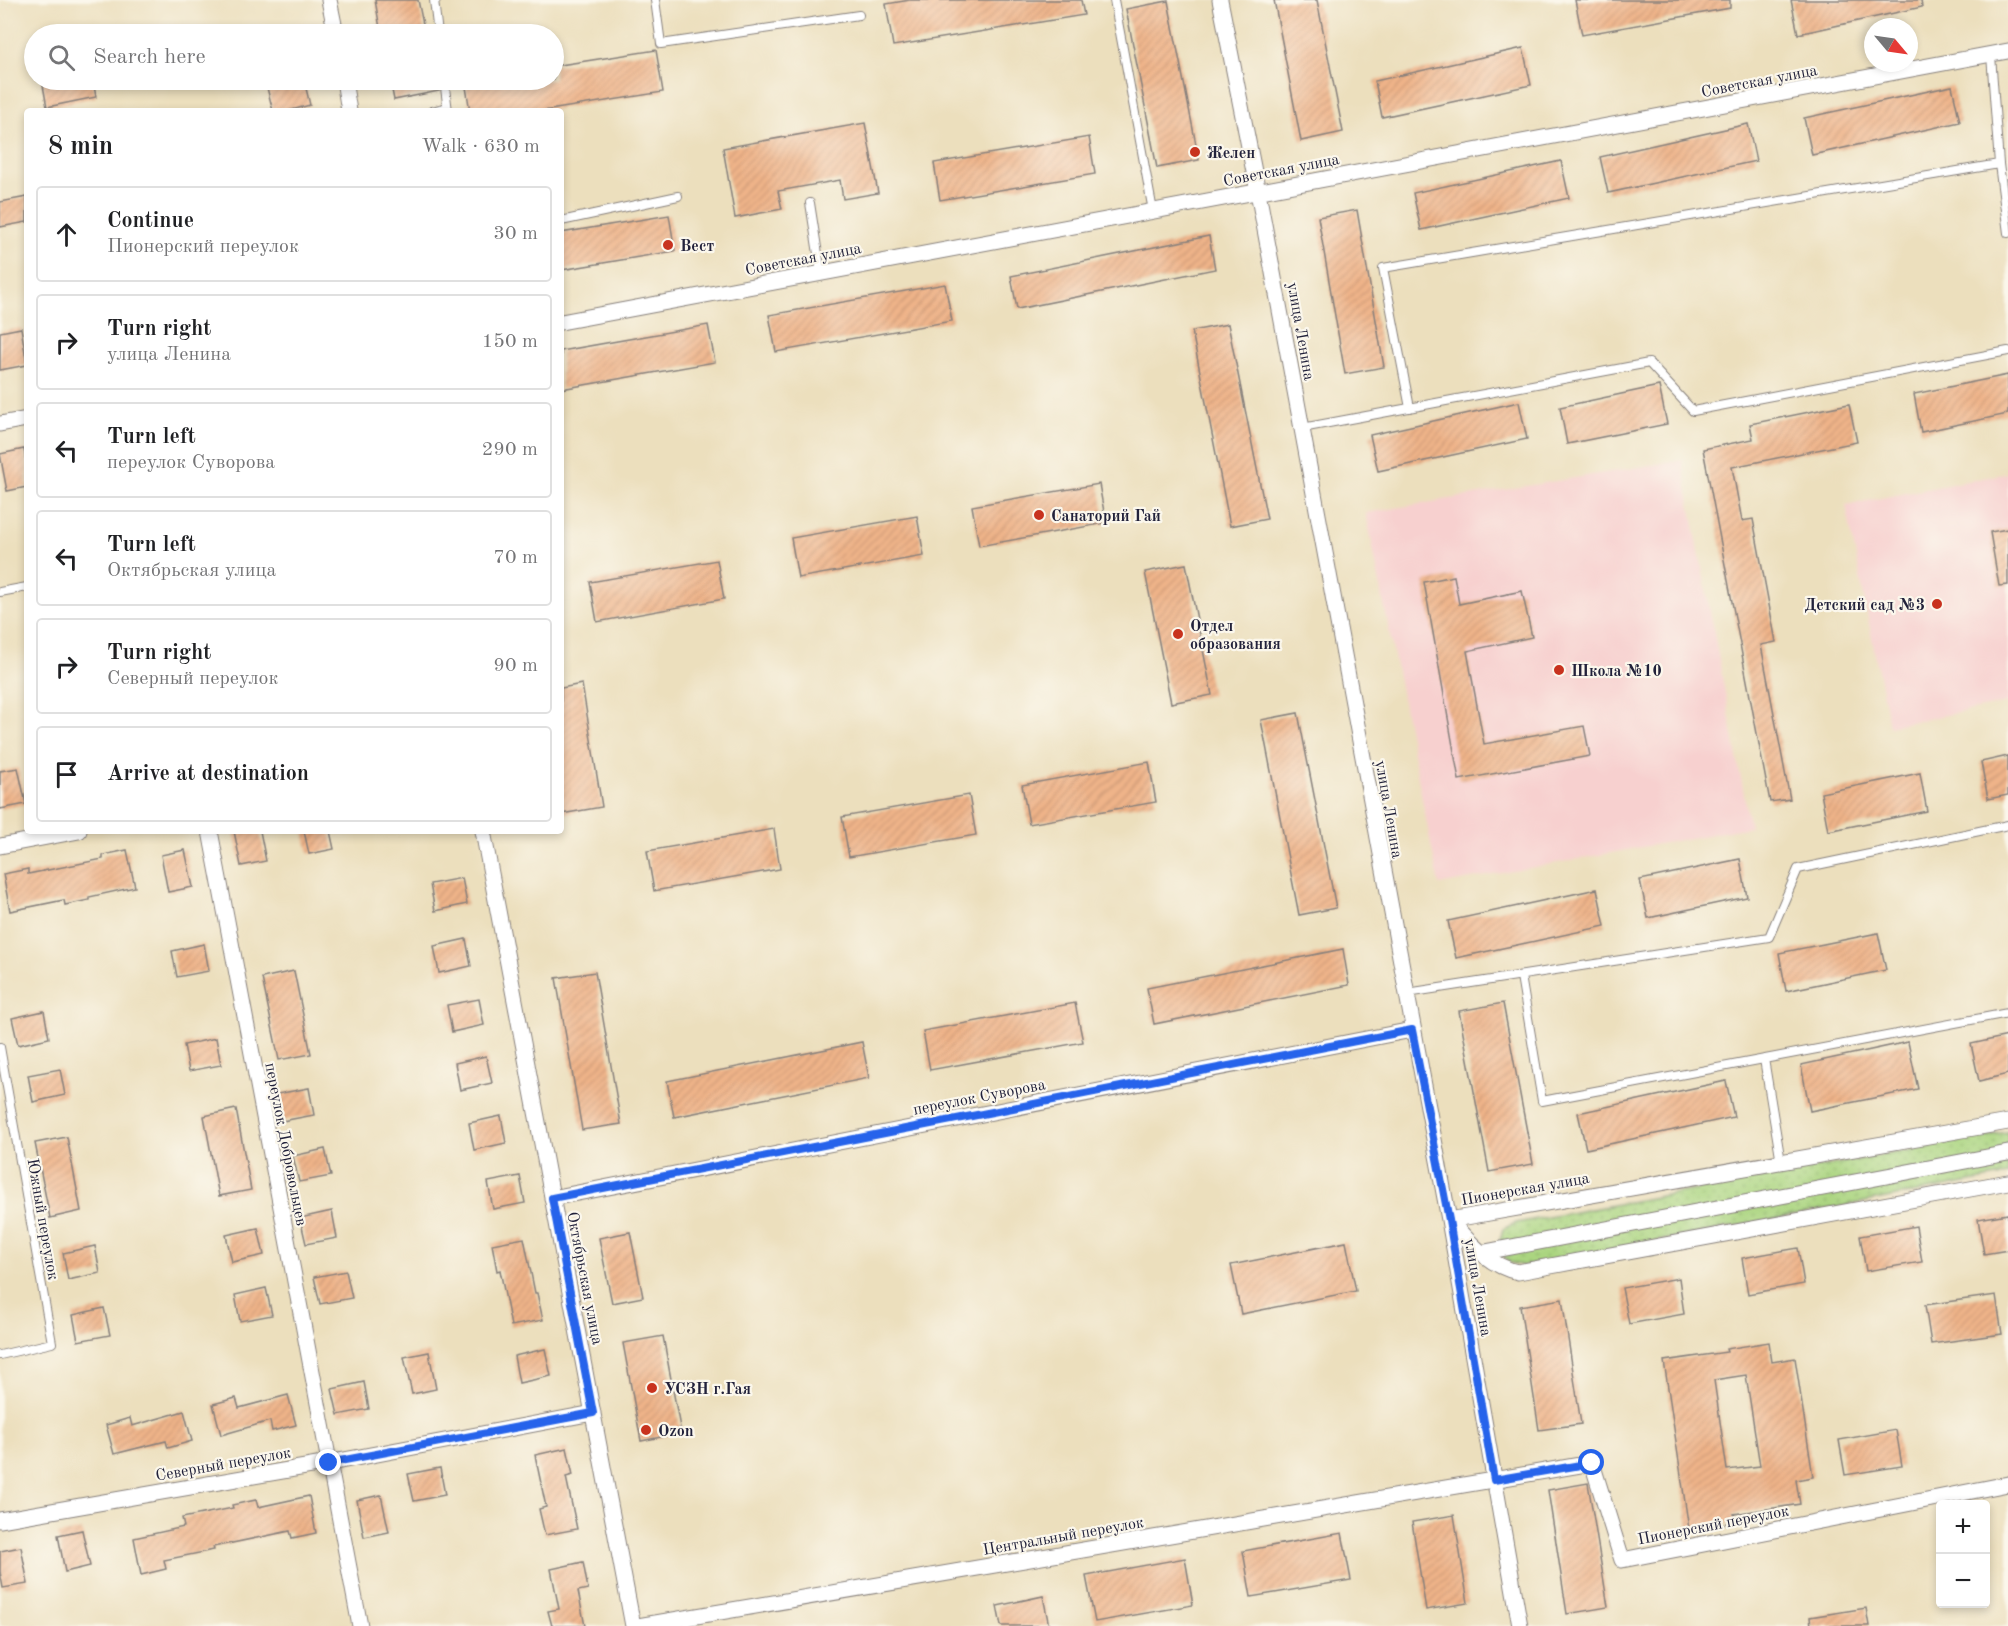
<!DOCTYPE html>
<meta charset="utf-8">
<style>
:root{--surface:#fff;--page:#f6f6f6;--text:#202124;--muted:#757577;--line:#e0e0e0}
body{margin:0;font-family:"Old Standard TT",serif;background:var(--page);color:var(--text)}
.controls{position:absolute;right:18px;bottom:18px;display:grid;overflow:hidden;border-radius:6px;box-shadow:0 3px 9px #0003}
.controls button{width:54px;height:54px;display:grid;place-items:center;padding:0;border:0;border-bottom:2px solid var(--line);background:var(--surface);color:var(--text);font:30px sans-serif}
.compass{position:absolute;left:1864px;top:18px;width:54px;height:54px;border-radius:50%;background:var(--surface);box-shadow:0 3px 9px #0003;rotate:119deg}
.stop{position:absolute;width:18px;height:18px;margin:-14px;border:4px solid #2563eb;border-radius:50%;background:#fff}
.stop.end{background:#2563eb;border-color:#fff;box-shadow:0 2px 6px #0008}
.list{margin:0;padding:0;list-style:none}
h2{display:flex;justify-content:space-between;align-items:center;height:78px;margin:0;padding:0 24px;font-size:26px}
h2 small{font-size:20px;font-weight:400;color:var(--muted)}
.list li{display:grid;grid-template-columns:39px 1fr auto;gap:18px;align-items:center;box-sizing:border-box;height:96px;margin:0 12px 12px;padding:0 12px;border:2px solid var(--line);border-radius:6px}
.list b{display:block;font-size:22px;white-space:nowrap}
.list p{margin:0;font-size:20px;white-space:nowrap;color:var(--muted)}
.list em{font-size:20px;font-style:normal;color:var(--muted)}
.icon{flex:none;width:33px;height:33px;fill:none;stroke:currentColor;stroke-width:2;stroke-linecap:round;stroke-linejoin:round}
.map{position:relative;flex:none;width:2008px;height:1626px;overflow:hidden}
.search{position:absolute;background:var(--surface);box-shadow:0 3px 9px #0003;left:24px;top:24px;width:540px;height:66px;display:flex;align-items:center;gap:15px;box-sizing:border-box;padding:0 21px;border-radius:33px;color:var(--muted);font-size:22px}
.panel{position:absolute;background:var(--surface);box-shadow:0 3px 9px #0003;left:24px;top:108px;width:540px;height:726px;border-radius:6px}
.map>svg:first-child{display:block}
.built{fill:#f7d0cf}
.grass{fill:url(#grass-dots);stroke:#667c5e;stroke-width:1.5}
.building{fill:url(#building-hatch);fill-rule:evenodd}
.lines{fill:none;stroke-linecap:round;stroke-linejoin:round}
.lane-casing{stroke:#87807c;stroke-width:10}
.street-casing{stroke:#87807c;stroke-width:17}
.lane{stroke:#fff;stroke-width:8}
.street{stroke:#fff;stroke-width:15}
.route{stroke:#2563eb;stroke-width:8}
.poi-dot{fill:#c8321e;stroke:#fbf7ec;stroke-width:2}
.labels{text-anchor:middle;stroke-width:4.5;stroke-linejoin:round;paint-order:stroke}
.street-label{font-size:16px;fill:#22223b;stroke:#fbf7ec}
.poi-label{font-size:16px;font-weight:bold;fill:#22223b;stroke:#fbf7ec;text-anchor:start}
</style>
<div class="map">
<svg width="2008" height="1626" viewBox="0 0 2008 1626">
<defs>
<pattern id="grass-dots" width="8" height="8" patternUnits="userSpaceOnUse" patternTransform="scale(1.5)"><rect width="8" height="8" fill="#abd580"/><path d="M2 2h.1M6 6h.1" fill="none" stroke="#93b770" stroke-width="1.8" stroke-linecap="round"/></pattern>
<pattern id="building-hatch" width="6" height="6" patternUnits="userSpaceOnUse" patternTransform="scale(1.5)"><rect width="6" height="6" fill="#efb489"/><path d="M-1 1l2-2M0 6l6-6M5 7l2-2" fill="none" stroke="#cd9a77"/></pattern>
</defs>
<rect width="100%" height="100%" fill="#fbf7ec"/>
<filter id="ink" filterUnits="userSpaceOnUse"><feTurbulence type="fractalNoise" baseFrequency=".0167" numOctaves="2"/><feDisplacementMap in="SourceGraphic" scale="12" xChannelSelector="R" yChannelSelector="G"/><feConvolveMatrix kernelMatrix="1 2 1 2 8 2 1 2 1" color-interpolation-filters="sRGB"/></filter>
<filter id="wash" filterUnits="userSpaceOnUse"><feTurbulence type="fractalNoise" baseFrequency=".008" numOctaves="4" result="noise"/><feDisplacementMap in="SourceGraphic" scale="24" xChannelSelector="R" yChannelSelector="G"/><feGaussianBlur stdDeviation="1.35" result="paint"/><feColorMatrix in="noise" values="0 0 0 0 0 0 0 0 0 0 0 0 0 0 0 0 0 1.4 0 .05"/><feComposite in="paint" operator="in"/></filter>
<g filter="url(#wash)">
<rect width="100%" height="100%" fill="#ecdfbd"/>
<!-- built -->
<path class="built" d="M1682,460L1750,827L1439,885L1366,513Z
M2008,473V703L1889,726L1846,505Z"/>
<!-- grass -->
<path class="grass" d="M2008,1132V1175L1524,1266L1508,1262L1498,1248L1503,1229L1516,1223Z"/>
<g id="blocks">
<!-- building -->
<path class="building" d="M375,0H418L425,34H381Z
M910,0H1081L1084,15L893,46L886,4Z
M1274,0H1317L1343,132L1301,141Z
M1575,0H1730V8L1582,35Z
M1791,0H1921L1922,7L1798,34Z
M1168,1L1199,160L1157,168L1126,9Z
M1523,48L1531,85L1382,117L1375,81Z
M656,50L663,92L543,111H470L465,81L554,80V66Z
M42,80H93L96,97L47,107Z
M265,80H304L310,105L288,111H273Z
M390,80H438L439,91L394,100Z
M1952,86L1960,122L1812,155L1804,118Z
M865,123L878,193L843,199L840,180L778,191L782,209L735,218L723,148Z
M1748,124L1756,161L1608,193L1600,157Z
M1089,137L1095,174L940,200L934,163Z
M1561,161L1569,198L1421,230L1413,193Z
M27,197V222L0,227V202Z
M1357,210L1384,367L1345,374L1318,217Z
M669,215L675,251L561,270V233Z
M1209,236L1215,269L1017,309L1011,276Z
M945,284L952,321L776,352L769,315Z
M1228,324L1267,519L1230,526L1192,331Z
M708,325L715,362L561,389V351Z
M21,328L27,365L0,370V332Z
M2008,375V414L1921,432L1914,394Z
M1659,386L1667,424L1567,444L1560,407Z
M1519,402L1527,439L1378,471L1370,435Z
M1849,404L1857,442L1732,467L1742,521L1753,519L1776,642L1761,645L1790,799L1770,802L1703,449L1753,439L1750,424Z
M24,449L27,466V487L7,491L0,454Z
M1099,484L1106,523L979,546L972,506Z
M917,516L924,556L798,578L791,538Z
M2008,529V585L1999,586L1990,532Z
M717,560L724,599L597,622L590,582Z
M1186,564L1212,695L1171,703L1145,572Z
M1454,576L1459,604L1522,591L1532,637L1467,651L1484,744L1584,726L1590,756L1459,780L1424,582Z
M582,684L602,807L561,814V688Z
M1298,713L1336,908L1299,915L1261,720Z
M2008,756V795L1988,799L1981,762Z
M1149,762L1156,802L1029,824L1022,785Z
M18,768L26,804L0,809V771Z
M1920,773L1927,811L1828,831L1821,793Z
M969,795L976,835L849,857L842,817Z
M774,829L780,869L654,891L647,851Z
M234,831H260L266,861L241,866Z
M304,831H330L334,849L309,854Z
M127,850L135,887L89,897V900L65,905L64,900L10,911L3,874L28,869V874L103,859V855Z
M185,850L193,887L168,892L161,855Z
M1740,859L1747,897L1648,918L1640,880Z
M462,878L467,904L435,911L430,884Z
M1597,889L1605,926L1456,958L1448,921Z
M1878,933L1886,970L1786,991L1779,953Z
M466,939L471,966L439,973L434,946Z
M204,944L209,971L177,977L172,951Z
M1343,949L1349,985L1154,1024L1147,988Z
M294,971L311,1054L279,1060L262,978Z
M595,972L621,1124L582,1130L556,978Z
M479,999L484,1025L452,1032L447,1005Z
M1075,1003L1083,1042L930,1070L923,1031Z
M1503,1003L1533,1164L1489,1172L1459,1011Z
M44,1011L49,1038L18,1045L12,1018Z
M2008,1036V1074L1979,1081L1971,1044Z
M216,1038L221,1065L189,1071L184,1045Z
M862,1042L869,1078L674,1117L667,1081Z
M1908,1042L1918,1089L1810,1111L1801,1065Z
M486,1056L492,1083L460,1090L455,1063Z
M60,1069L65,1095L33,1102L28,1075Z
M1726,1081L1734,1117L1586,1149L1578,1113Z
M309,1088L314,1115L282,1121L277,1094Z
M236,1109L251,1190L219,1196L204,1116Z
M501,1116L506,1143L474,1150L469,1123Z
M67,1137L81,1211L50,1218L35,1143Z
M325,1149L331,1176L299,1182L293,1156Z
M520,1176L525,1203L493,1209L488,1182Z
M332,1211L337,1238L306,1244L300,1218Z
M2008,1214V1250L1984,1254L1978,1219Z
M1916,1226L1922,1262L1866,1271L1860,1236Z
M258,1228L264,1255L232,1262L226,1235Z
M630,1232L643,1297L612,1303L599,1238Z
M524,1238L535,1293H537L543,1320L511,1326L500,1270L497,1271L492,1244Z
M1346,1242L1356,1291L1241,1314L1231,1265Z
M95,1246L100,1273L68,1280L63,1253Z
M1798,1248L1804,1284L1748,1294L1742,1258Z
M346,1271L352,1298L320,1304L314,1277Z
M1679,1278L1684,1314L1629,1324L1622,1288Z
M266,1288L272,1315L240,1321L235,1295Z
M1996,1295L2002,1334L1931,1344L1925,1305Z
M1562,1299L1581,1424L1539,1430L1520,1306Z
M104,1308L110,1335L78,1341L73,1315Z
M663,1336L681,1433L641,1441L623,1343Z
M1769,1342L1772,1362L1795,1358L1813,1477L1796,1480L1800,1504L1734,1514L1735,1522L1689,1529L1664,1361L1727,1352L1726,1349ZM1746,1375L1760,1466L1727,1470L1714,1380Z
M545,1349L551,1376L519,1383L514,1356Z
M429,1352L436,1389L412,1394L404,1357Z
M364,1382L369,1409L338,1415L332,1389Z
M288,1395L296,1425L272,1431L270,1421L221,1435L213,1404L236,1398L239,1408Z
M184,1411L192,1441L168,1448L166,1441L114,1454L106,1425L130,1418L132,1426Z
M1896,1430L1902,1466L1845,1475L1839,1440Z
M567,1448L573,1475L566,1477L577,1529L545,1535L539,1509L546,1507L535,1455Z
M440,1468L445,1495L414,1501L408,1474Z
M1588,1483L1608,1607L1567,1614L1548,1490Z
M381,1495L389,1532L364,1537L357,1500Z
M309,1496L316,1533L292,1538L290,1531L213,1547L214,1550L164,1560L166,1569L141,1575L134,1538L184,1527L182,1518L233,1508L232,1505L256,1500L258,1507Z
M1454,1515L1468,1603L1426,1610L1412,1522Z
M82,1530L90,1566L65,1572L58,1535Z
M1342,1533L1351,1580L1251,1597L1243,1551Z
M21,1547L28,1584L3,1588L0,1572V1551Z
M1185,1558L1193,1605L1095,1622L1086,1576Z
M583,1562L588,1589L578,1591L585,1626H552L548,1611L559,1609L551,1569Z
M1043,1596L1049,1626H1001L997,1606Z
M1866,1608L1869,1626H1811L1810,1617Z"/>
</g>
</g>
<g filter="url(#ink)">
<use href="#blocks" fill-opacity="0" stroke="#87807c" stroke-width="1.5"/>
<g class="lines">
<!-- lane casing -->
<g class="lane-casing">
<path id="lane" d="M436,0H434L438,34
M655,0L661,44L859,15
M1114,0L1153,211
M444,80L448,111
M432,111L447,107
M1999,164L2008,233
M810,203L821,273
M561,221L678,196
M1410,408L1383,268L1999,164L1991,55
M1302,428L1649,363L1693,411L2008,351
M0,592L27,587
M1521,976L1542,1101L2008,1013
M1407,993L1769,937L1798,869L2008,825
M0,1047L52,1343L0,1355
M1764,1059L1781,1162"/>
</g>
<!-- street casing -->
<g class="street-casing">
<path id="street" d="M329,0L336,34
M1220,0L1258,192L1449,1220L1520,1626
M344,80L349,111
M561,322L2008,51
M0,424L27,419
M210,831L360,1626
M483,831L633,1626
M0,846L79,831
M552,1198L1412,1030
M1449,1220C1469,1241 1488,1266 1518,1272L2008,1182
M1449,1220L2008,1122
M1480,1253L2008,1153
M0,1520L329,1463L593,1413
M638,1626L1592,1463L1622,1560L2008,1484"/>
</g>
<!-- lane -->
<use href="#lane" class="lane"/>
<!-- street -->
<use href="#street" class="street"/>
</g>
</g>
<g class="lines" filter="url(#ink)">
<!-- route -->
<path class="route" d="M329,1463L593,1413L552,1198L1412,1030L1449,1220L1494,1480L1592,1463"/>
</g>
<!-- markers -->
<g class="poi-dot">
<circle cx="1195" cy="152" r="6"/>
<circle cx="668" cy="245" r="6"/>
<circle cx="1039" cy="515" r="6"/>
<circle cx="1937" cy="604" r="6"/>
<circle cx="1178" cy="634" r="6"/>
<circle cx="1559" cy="670" r="6"/>
<circle cx="652" cy="1388" r="6"/>
<circle cx="646" cy="1430" r="6"/>
</g>
<g class="labels">
<!-- street labels -->
<g class="street-label">
<text transform="translate(1759 80) rotate(-11)" y="6">Советская улица</text>
<text transform="translate(1281 169) rotate(-11)" y="6">Советская улица</text>
<text transform="translate(803 258) rotate(-11)" y="6">Советская улица</text>
<text transform="translate(1302 331) rotate(80)" y="6">улица Ленина</text>
<text transform="translate(1390 809) rotate(80)" y="6">улица Ленина</text>
<text transform="translate(979 1096) rotate(-11)" y="6">переулок Суворова</text>
<text transform="translate(287 1144) rotate(79)" y="6">переулок Добровольцев</text>
<text transform="translate(1525 1188) rotate(-10)" y="6">Пионерская улица</text>
<text transform="translate(44 1219) rotate(80)" y="6">Южный переулок</text>
<text transform="translate(586 1278) rotate(79)" y="6">Октябрьская улица</text>
<text transform="translate(1479 1287) rotate(80)" y="6">улица Ленина</text>
<text transform="translate(223 1463) rotate(-10)" y="6">Северный переулок</text>
<text transform="translate(1713 1524) rotate(-11)" y="6">Пионерский переулок</text>
<text transform="translate(1063 1535) rotate(-10)" y="6">Центральный переулок</text>
</g>
<!-- poi labels -->
<g class="poi-label">
<text x="1207" y="158">Желен</text>
<text x="680" y="251">Вест</text>
<text x="1051" y="521">Санаторий Гай</text>
<text x="1925" y="610" text-anchor="end">Детский сад №3</text>
<text x="1190" y="631">Отдел<tspan x="1190" dy="18">образования</tspan></text>
<text x="1571" y="676">Школа №10</text>
<text x="664" y="1394">УСЗН г.Гая</text>
<text x="658" y="1436">Ozon</text>
</g>
</g>
</svg>
<div class="controls">
<button>+</button>
<button>−</button>
</div>
<svg class="compass" viewBox="-18 -18 36 36"><path d="M0-13l5 13h-10z" fill="#e53935"/><path d="M0 13l5-13h-10z" fill="#757577"/></svg>
<div class="stop" style="left:1592px;top:1463px"></div>
<div class="stop end" style="left:329px;top:1463px"></div>
<div class="search"><svg class="icon" aria-label="search" viewBox="0 0 24 24"><circle cx="10" cy="10" r="6"/><path d="M15 15l6 6"/></svg>Search here</div>
<section class="panel">
<h2>8 min<small>Walk · 630 m</small></h2>
<ul class="list">
<li><svg class="icon" aria-label="ahead" viewBox="0 0 24 24"><path d="M12 20V5M6 11l6-6 6 6"/></svg><div><b>Continue</b><p>Пионерский переулок</p></div><em>30 m</em></li>
<li><svg class="icon" aria-label="right" viewBox="0 0 24 24"><path d="M7 20v-9h11M14 6l5 5-5 5"/></svg><div><b>Turn right</b><p>улица Ленина</p></div><em>150 m</em></li>
<li><svg class="icon" aria-label="left" viewBox="0 0 24 24"><path d="M17 20v-9H6M10 6l-5 5 5 5"/></svg><div><b>Turn left</b><p>переулок Суворова</p></div><em>290 m</em></li>
<li><svg class="icon" aria-label="left" viewBox="0 0 24 24"><path d="M17 20v-9H6M10 6l-5 5 5 5"/></svg><div><b>Turn left</b><p>Октябрьская улица</p></div><em>70 m</em></li>
<li><svg class="icon" aria-label="right" viewBox="0 0 24 24"><path d="M7 20v-9h11M14 6l5 5-5 5"/></svg><div><b>Turn right</b><p>Северный переулок</p></div><em>90 m</em></li>
<li><svg class="icon" aria-label="arrive" viewBox="0 0 24 24"><path d="M6 21V4h12l-3 4 3 4H6"/></svg><div><b>Arrive at destination</b></div></li>
</ul>
</section>
</div>
